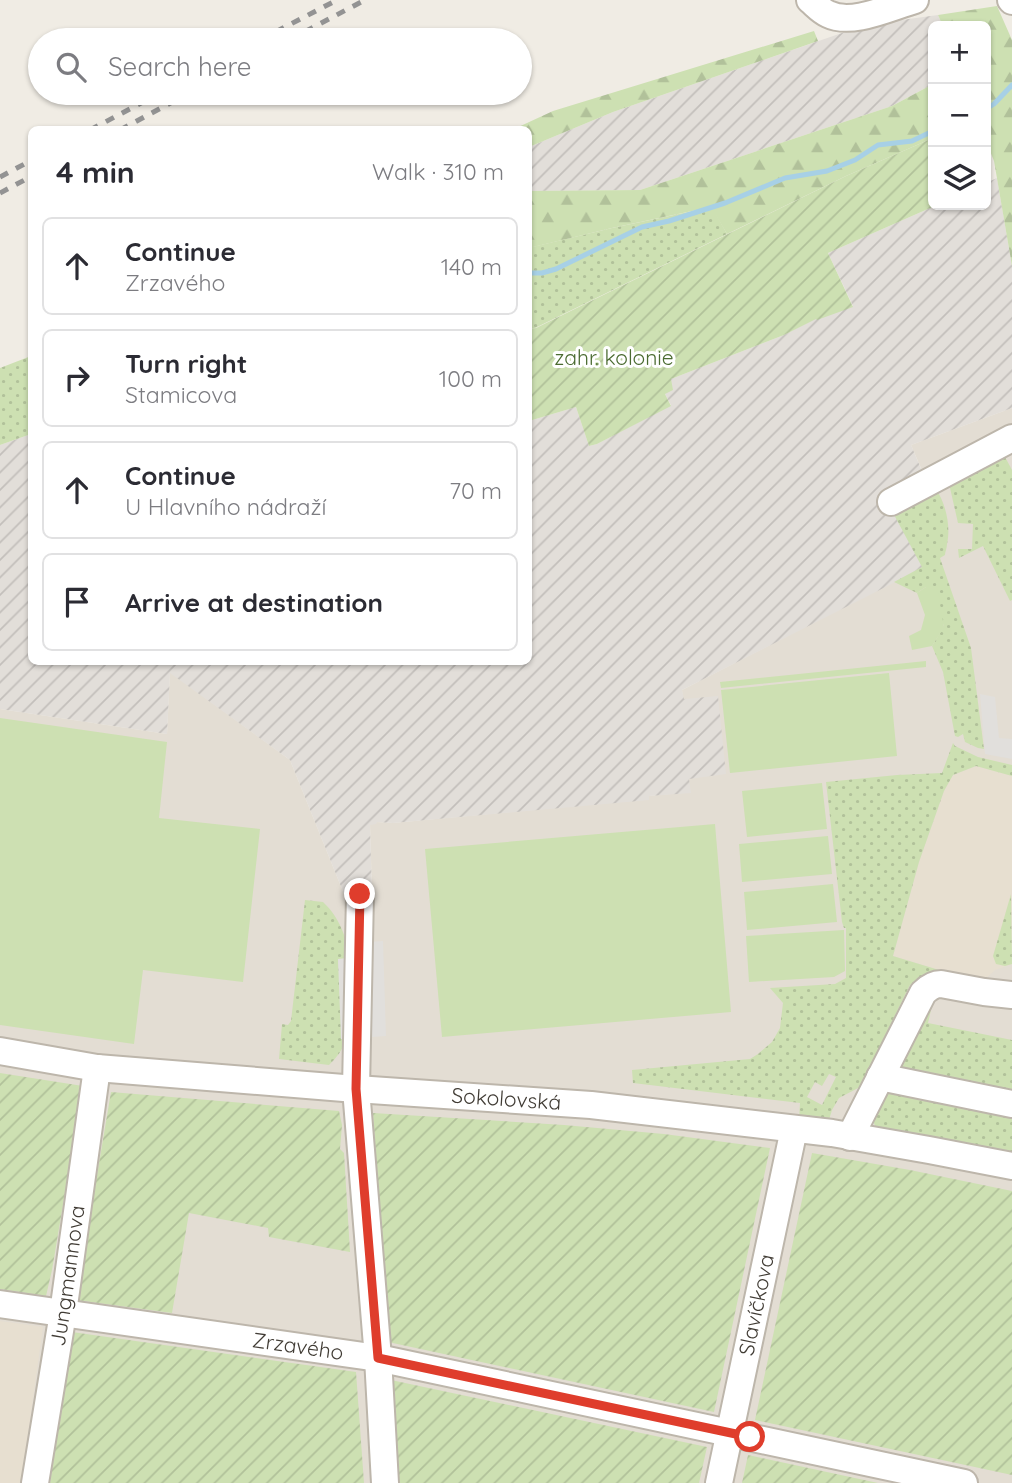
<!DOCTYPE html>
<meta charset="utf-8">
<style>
:root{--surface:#fff;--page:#f7f7f7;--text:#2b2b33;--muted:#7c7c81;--line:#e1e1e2}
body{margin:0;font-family:Quicksand,sans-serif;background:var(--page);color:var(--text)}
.controls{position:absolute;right:21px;top:21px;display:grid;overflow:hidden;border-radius:10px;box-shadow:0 2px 5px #0004}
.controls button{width:63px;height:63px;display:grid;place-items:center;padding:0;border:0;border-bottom:2px solid var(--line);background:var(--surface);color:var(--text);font:35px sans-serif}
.stop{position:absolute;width:21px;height:21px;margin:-16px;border:5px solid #df3d2c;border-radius:50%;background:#fff}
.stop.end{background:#df3d2c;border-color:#fff;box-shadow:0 2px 7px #0008}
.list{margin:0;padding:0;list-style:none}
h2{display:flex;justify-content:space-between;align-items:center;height:91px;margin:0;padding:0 28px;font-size:30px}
h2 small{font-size:23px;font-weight:400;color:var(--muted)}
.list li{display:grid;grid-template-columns:46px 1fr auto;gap:21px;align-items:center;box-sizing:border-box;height:98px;margin:0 14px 14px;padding:0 14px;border:2px solid var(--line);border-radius:10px}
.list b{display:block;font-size:26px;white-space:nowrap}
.list p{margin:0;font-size:23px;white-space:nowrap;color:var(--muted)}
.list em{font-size:23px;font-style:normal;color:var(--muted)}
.icon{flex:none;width:38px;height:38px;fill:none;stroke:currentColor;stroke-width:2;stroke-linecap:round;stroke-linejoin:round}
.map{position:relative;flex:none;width:1012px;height:1483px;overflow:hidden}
.search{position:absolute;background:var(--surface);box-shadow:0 2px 5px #0004;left:28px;top:28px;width:504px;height:77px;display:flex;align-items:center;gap:18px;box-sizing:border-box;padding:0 24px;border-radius:38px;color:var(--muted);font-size:26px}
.panel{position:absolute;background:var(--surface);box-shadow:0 2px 5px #0004;left:28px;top:126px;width:504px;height:539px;border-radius:10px}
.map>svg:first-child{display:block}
.residential{fill:#e3ddd3}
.industrial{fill:url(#industrial-furrows)}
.education{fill:#e7dfd0}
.grass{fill:url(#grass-dots);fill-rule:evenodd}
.forest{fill:url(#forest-firs)}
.park{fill:#cde0b2}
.garden{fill:url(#garden-furrows)}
.parking{fill:#e1dfdc}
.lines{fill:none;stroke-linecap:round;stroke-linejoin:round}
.stream{stroke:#a7d0e6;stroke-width:5}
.minor-casing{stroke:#bdb6ab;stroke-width:30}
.minor{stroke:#fff;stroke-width:26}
.rail{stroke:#939393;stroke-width:5;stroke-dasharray:9 9;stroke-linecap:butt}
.route{stroke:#df3d2c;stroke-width:9}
.labels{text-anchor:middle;stroke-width:6;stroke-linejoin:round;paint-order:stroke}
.park-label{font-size:21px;fill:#4a6b30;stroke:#fff}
.street-label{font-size:21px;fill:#413c35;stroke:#fff}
</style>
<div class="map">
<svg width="1012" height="1483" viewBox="0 0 1012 1483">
<defs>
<pattern id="industrial-furrows" width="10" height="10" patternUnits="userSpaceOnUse" patternTransform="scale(1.75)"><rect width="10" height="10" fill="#e2ded9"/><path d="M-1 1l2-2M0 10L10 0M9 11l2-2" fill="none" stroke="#c3bfbb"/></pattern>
<pattern id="grass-dots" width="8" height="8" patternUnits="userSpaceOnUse" patternTransform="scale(1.75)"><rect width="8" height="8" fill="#cde0b2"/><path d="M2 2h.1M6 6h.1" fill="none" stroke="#b1c19a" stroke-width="1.8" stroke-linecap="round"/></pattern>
<pattern id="forest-firs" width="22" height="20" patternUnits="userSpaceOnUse" patternTransform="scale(1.75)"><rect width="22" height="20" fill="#cde0b2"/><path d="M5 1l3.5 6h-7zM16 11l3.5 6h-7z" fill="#b1c19a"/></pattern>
<pattern id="garden-furrows" width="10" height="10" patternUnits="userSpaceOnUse" patternTransform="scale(1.75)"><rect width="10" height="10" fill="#cde0b2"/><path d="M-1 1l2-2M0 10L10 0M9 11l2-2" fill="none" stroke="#b1c19a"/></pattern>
</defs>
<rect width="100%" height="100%" fill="#f0ece4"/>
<!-- residential -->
<path class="residential" d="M1012,408V1483H0V709L167,734L170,672L290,760L344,894L372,893L370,824L377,822L393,823L649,799V796L670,794L689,779L682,690L922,567L930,489L911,445Z"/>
<!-- industrial -->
<path class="industrial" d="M938,15L943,26H933V84L892,106L640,190L529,191V147L613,112L865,25Z
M997,178L1012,266V408L911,445L930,490L923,568L682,690L684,699L718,696L726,774L689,779L691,793L649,796V800L393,823L377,822L376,824L370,825L372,894H344L290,760L170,673L167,734L0,709V445L31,434L32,662H528L529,421L576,407L589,446L597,444L671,405L665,394L671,379L784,335L816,318L853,306L828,253L937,205H986V183Z"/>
<!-- education -->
<path class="education" d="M978,757L1012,765V964L995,970L979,985L938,975L939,970L893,956L919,862L944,791L953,775L976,766Z
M0,1321L43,1327L21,1483H0Z"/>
<!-- grass -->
<path class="grass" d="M712,207L727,234L535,328L529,329L528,248L612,228Z
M31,356V434L0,445V368Z
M1004,455L1012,470V600L1010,601L983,546L959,558L958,549H972L973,524L958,523L950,488V481Z
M936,489C946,504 951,527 947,544C947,548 945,552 945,555L940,558L971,648L984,749L978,748L965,742L963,734L958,737L955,736L943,672L932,646L944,626L926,587L917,593L894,582L922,567L892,511Z
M953,743L955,746L978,757L1012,765V776L976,766L953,775L944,791L919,862L893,956L939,970L938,975L922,976L910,985L860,1087L839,1098L832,1110L828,1123L799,1120L800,1103L633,1083L632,1070L750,1059L758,1054L772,1042L780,1028L783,1003L770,988L835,984L846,978V928H844L842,922L826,782L897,775L942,773ZM829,1074L836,1077L822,1105L807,1097L815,1082L822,1086Z
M1011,894L1012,964L1005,966L996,964L993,956Z
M305,900L323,902C341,919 344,935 352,958L338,959L345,1039C344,1049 336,1058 329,1065L279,1059L282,1024L288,1025L291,1021Z
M934,997L928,1023L1012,1040V1101L904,1072L900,1061Z
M889,1089L1012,1109V1161L878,1131C866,1114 879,1103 889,1089Z"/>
<!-- forest -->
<path class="forest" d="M997,6L1012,40V266L994,161L986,141V26H943L938,15Z
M814,31L818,41L613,112L529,147L528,130L514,129L553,111Z
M933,84V138L846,176L727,234L711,207L612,228L529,248L528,191L640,190L892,106Z"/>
<!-- park -->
<path class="park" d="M926,587H937L944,627L932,646L912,650L909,636L921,630L925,615L917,593Z
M926,661V667L721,688L720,682Z
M889,673L897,756L730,773L721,690Z
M0,718L167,742L159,818L260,829L243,982L143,970L134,1044L0,1025Z
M822,783L827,829L747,837L742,791Z
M715,824L731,1012L442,1037L425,849Z
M828,836L832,874L742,882L739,844Z
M833,884L837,922L747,930L744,892Z
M844,930L845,971L834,977L749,982L746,936Z"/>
<!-- garden -->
<path class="garden" d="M933,138V205H937L828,253L853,307L817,320L816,319L784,335L671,379L673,390L665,394L671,406L597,444L589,446L576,407L529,421V329L536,328L846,176Z
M0,1073L83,1086L52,1270L46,1296L0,1289Z
M111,1092L339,1111L342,1125L340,1149L344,1153L350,1252L269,1237L268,1228L189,1213L172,1313L76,1300Z
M373,1113L564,1125L664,1134L770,1148L714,1412L388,1342Z
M812,1153L910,1170L1012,1191V1475L755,1420Z
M72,1332L356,1372L364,1483H50Z
M391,1380L707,1447L699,1483H397Z
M748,1455L878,1483H742Z"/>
<!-- parking -->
<path class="parking" d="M980,694L995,697L999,738L1012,739V759L985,754Z
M383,941L386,1036L372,1037L368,942Z
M352,958L354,1039H341L338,959Z"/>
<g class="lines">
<!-- stream -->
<path class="stream" d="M986,109L994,104L1012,85
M528,273H542L556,269L642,227L669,221L725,203L785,178L827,171L855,160L878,145L912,141L933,131"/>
<!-- minor casing -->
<g class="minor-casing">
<g id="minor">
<path d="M810,0C816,5 821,11 828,14C852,26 890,7 915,0"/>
<path d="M1011,0L1012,1"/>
<path d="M891,502L1012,438"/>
<path d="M360,894L356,1089L378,1358L385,1483"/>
<path id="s1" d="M0,1051L97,1068L356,1089L591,1105L832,1133L929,1150L1012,1166"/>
<path d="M880,1077L1012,1104"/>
<path d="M850,1137L923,993C928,988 933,984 941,984L984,992L1012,995"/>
<path id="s2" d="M0,1304L378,1358L964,1483"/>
<path id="s3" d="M35,1483L63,1313L97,1068"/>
<path id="s4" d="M719,1483L794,1129"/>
</g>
</g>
<!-- minor -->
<use href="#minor" class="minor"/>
<!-- rail -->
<path class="rail" d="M260,40L337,0
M289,40L365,0
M90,130L160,93
M120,130L189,93
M0,177L32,160
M0,193L32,176"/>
</g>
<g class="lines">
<!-- route -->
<path class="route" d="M360,894L356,1089L378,1358L750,1437"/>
</g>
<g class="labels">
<!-- park labels -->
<g class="park-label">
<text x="614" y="365">zahr. kolonie</text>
</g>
<!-- street labels -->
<g class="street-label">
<text dy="7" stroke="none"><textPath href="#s1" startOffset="509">Sokolovská</textPath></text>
<text dy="7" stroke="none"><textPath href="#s3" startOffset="210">Jungmannova</textPath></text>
<text dy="7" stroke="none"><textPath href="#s4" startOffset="182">Slavíčkova</textPath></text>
<text dy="7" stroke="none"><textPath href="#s2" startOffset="301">Zrzavého</textPath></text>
</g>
</g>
</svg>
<div class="controls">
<button>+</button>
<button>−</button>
<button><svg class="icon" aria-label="layers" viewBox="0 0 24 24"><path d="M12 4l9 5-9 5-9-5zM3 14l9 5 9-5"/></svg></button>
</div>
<div class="stop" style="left:750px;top:1437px"></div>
<div class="stop end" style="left:360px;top:894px"></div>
<div class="search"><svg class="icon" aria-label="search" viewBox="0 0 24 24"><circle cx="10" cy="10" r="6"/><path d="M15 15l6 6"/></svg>Search here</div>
<section class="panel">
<h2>4 min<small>Walk · 310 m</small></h2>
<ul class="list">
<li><svg class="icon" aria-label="ahead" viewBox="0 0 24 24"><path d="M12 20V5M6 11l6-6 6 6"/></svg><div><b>Continue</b><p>Zrzavého</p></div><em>140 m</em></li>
<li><svg class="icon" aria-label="right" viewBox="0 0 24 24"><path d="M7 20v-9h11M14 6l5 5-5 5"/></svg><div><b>Turn right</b><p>Stamicova</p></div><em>100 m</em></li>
<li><svg class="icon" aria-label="ahead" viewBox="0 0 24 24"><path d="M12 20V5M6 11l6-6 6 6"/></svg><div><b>Continue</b><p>U Hlavního nádraží</p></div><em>70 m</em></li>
<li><svg class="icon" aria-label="arrive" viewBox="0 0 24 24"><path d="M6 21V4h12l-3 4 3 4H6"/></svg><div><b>Arrive at destination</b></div></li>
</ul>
</section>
</div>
